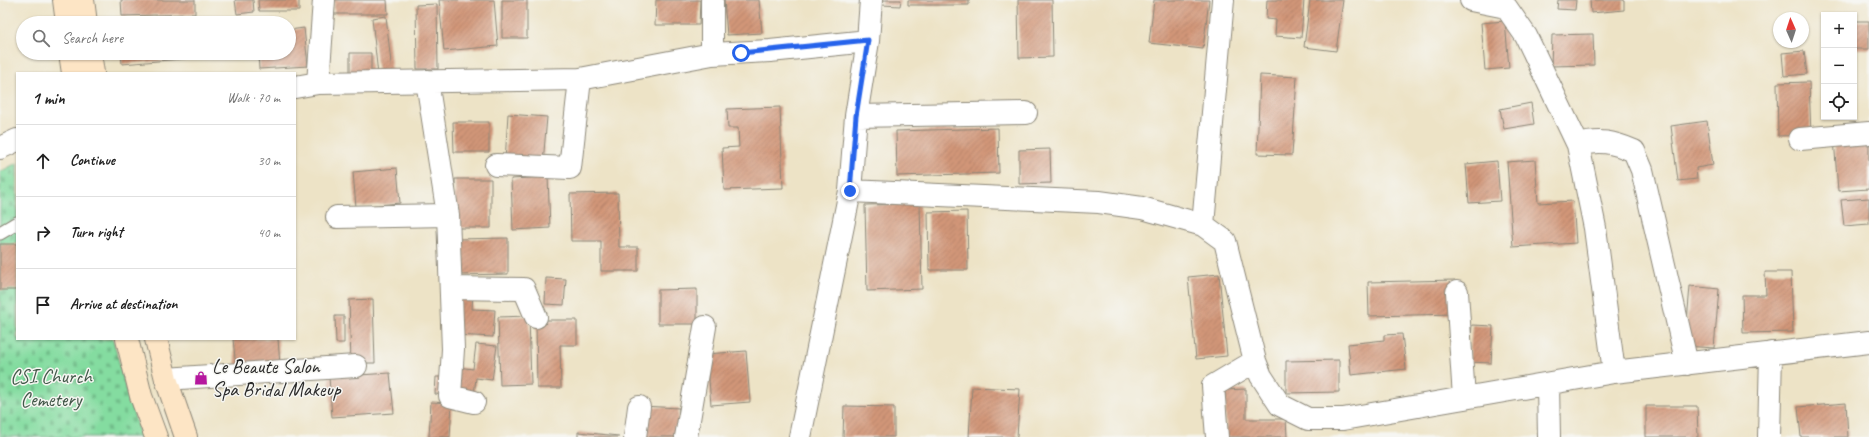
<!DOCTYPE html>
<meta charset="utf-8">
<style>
:root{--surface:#fff;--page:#f6f6f6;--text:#222;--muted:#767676;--line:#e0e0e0}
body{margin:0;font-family:Caveat,sans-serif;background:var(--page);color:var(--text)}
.controls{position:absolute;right:12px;top:12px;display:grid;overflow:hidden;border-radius:0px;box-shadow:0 1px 3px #0004}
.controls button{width:36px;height:36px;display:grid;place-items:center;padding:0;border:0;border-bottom:1px solid var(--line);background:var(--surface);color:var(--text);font:20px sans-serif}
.compass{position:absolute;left:1773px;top:12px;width:36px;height:36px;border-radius:50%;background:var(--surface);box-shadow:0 1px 3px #0004;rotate:357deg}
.stop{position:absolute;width:12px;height:12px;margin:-9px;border:3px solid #2563eb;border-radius:50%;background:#fff}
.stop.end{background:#2563eb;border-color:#fff;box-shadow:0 1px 4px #0008}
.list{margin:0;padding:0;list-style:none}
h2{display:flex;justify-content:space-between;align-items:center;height:52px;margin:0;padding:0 16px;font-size:17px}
h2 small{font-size:13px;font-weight:400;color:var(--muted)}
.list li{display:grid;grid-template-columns:26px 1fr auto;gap:12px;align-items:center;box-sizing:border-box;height:72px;padding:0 16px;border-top:1px solid var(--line)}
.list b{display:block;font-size:15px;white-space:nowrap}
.list em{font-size:13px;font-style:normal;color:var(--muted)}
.icon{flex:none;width:22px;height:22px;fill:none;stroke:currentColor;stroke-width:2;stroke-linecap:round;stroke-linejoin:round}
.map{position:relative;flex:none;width:1869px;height:437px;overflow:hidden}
.search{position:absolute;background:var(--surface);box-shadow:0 1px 3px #0004;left:16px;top:16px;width:280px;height:44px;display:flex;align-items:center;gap:10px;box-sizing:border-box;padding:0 14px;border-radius:22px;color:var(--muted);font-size:15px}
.panel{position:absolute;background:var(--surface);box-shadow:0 1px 3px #0004;left:16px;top:72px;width:280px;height:268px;border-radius:0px}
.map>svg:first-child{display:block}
.cemetery{fill:url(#cemetery-stones);stroke:#588466}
.building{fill:url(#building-hatch)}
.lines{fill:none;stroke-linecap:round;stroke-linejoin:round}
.service-casing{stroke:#8c8778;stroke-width:15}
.minor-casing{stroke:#8c8778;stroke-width:24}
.secondary-casing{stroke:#8c8778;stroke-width:24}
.service{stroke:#fff;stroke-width:13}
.minor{stroke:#fff;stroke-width:22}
.secondary{stroke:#fde5c5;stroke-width:22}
.route{stroke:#2563eb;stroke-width:5}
.labels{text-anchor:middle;stroke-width:3;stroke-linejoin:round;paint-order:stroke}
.poi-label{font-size:20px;fill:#2b2b2b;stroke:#f6f6f2;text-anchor:start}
.park-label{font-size:20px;fill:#415748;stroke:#f6f6f2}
</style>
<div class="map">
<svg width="1869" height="437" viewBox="0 0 1869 437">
<defs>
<pattern id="cemetery-stones" width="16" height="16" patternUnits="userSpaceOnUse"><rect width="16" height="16" fill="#84dca0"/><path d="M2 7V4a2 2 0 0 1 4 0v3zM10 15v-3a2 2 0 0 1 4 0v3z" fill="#72bd8a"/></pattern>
<pattern id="building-hatch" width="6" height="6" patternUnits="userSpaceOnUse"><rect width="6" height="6" fill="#d29678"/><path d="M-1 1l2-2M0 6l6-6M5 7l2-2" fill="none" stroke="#ab7b63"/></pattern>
</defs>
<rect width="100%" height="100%" fill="#f6f6f2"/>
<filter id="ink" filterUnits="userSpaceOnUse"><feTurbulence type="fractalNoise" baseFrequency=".025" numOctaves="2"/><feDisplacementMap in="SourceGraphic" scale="8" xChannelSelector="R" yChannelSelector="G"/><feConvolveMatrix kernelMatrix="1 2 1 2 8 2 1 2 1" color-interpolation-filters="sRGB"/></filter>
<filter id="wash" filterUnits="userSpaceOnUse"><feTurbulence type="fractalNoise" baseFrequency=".012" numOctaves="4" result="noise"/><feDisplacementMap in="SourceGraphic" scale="16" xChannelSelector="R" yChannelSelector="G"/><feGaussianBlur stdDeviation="0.9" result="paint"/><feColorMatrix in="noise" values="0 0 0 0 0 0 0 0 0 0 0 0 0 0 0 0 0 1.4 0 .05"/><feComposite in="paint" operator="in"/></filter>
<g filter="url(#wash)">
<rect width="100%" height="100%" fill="#ede3c6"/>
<!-- cemetery -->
<path class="cemetery" d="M17,163V339H113L127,393L141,437H0V172Z"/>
<g id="blocks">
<!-- building -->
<path class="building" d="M121,0H195V14L122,16Z
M235,0H253L254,12L237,14Z
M258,0H299V11H259Z
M334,0H387L388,14H334Z
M439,0H494L498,46L444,51Z
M502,0H527V38H502Z
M656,0H700L699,25H655Z
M724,0H759L762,33L727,35Z
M882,0H901L900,6L882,5Z
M908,0H969V5H908Z
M1018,0H1052L1053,57L1019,58Z
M1154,0H1209L1203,49L1149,43Z
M1267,0H1304L1301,38L1275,36L1276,20L1266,19Z
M1310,0H1343L1336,51L1304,47Z
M1558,0H1576L1575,10L1557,9Z
M1590,0H1624V10L1591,13Z
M437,4L438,69H417L416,5Z
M386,16L392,73L378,75L372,18Z
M202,17V23H145V22Z
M1505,21L1509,68L1485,70L1481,23Z
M1854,21H1869V49H1854Z
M304,28L308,66L259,69L258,53H289V30Z
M1593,34L1594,65L1551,66L1552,35Z
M1804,51L1807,74L1784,76L1782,53Z
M121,53H205V57L122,64Z
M350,53H371V77H350Z
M1260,75L1297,77L1292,155L1257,154Z
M1809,82L1811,135L1778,136L1777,83Z
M1531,103L1534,124L1504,129L1500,109Z
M780,107L783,188L724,190L722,148L739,147L738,128H728L727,109Z
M508,114L547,117L543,163L505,161Z
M1707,121L1713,165L1696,168L1697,179L1678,181L1671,126Z
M453,122H489V152H454Z
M998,128L999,173L897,176L896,131Z
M1869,137V189L1838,191L1834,139Z
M1050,149L1051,183L1019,184V150Z
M1535,160L1538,203L1573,201L1576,243L1513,247L1507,162Z
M1497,161L1500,201L1469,203L1466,164Z
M397,168L400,203L356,207L353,172Z
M548,177L550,228L513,230L511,179Z
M455,179H491V228H455Z
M618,193L619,247H638V271H601V241H571L570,194Z
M1869,198V224L1844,226L1841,200Z
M920,204L922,289L867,291L865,205Z
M967,211L968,270H929L928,212Z
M508,238V274L457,275V239Z
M0,244H17V290H0Z
M1765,272H1791L1793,332L1743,333L1742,295H1766Z
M1219,274L1227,356L1196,359L1188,277Z
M546,278L566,279L564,305L545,304Z
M1455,280L1456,314L1369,316L1368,282Z
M1690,286L1719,289L1714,348L1685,346Z
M697,289V324H658V290Z
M458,291L473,292L472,309L495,310L493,337L455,335Z
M373,299L375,363H351L349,300Z
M335,316H344V343H336Z
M529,316L531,384L500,385L498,317Z
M536,320H577V345H560L561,388H537Z
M1472,325L1493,326L1491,363L1469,362Z
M1402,334L1406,369L1351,375L1348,344L1384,340V335Z
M233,339H278L280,365L236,368Z
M476,344L497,346L492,380L476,378L474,395L454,392L457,367L473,369Z
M746,351L750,402L711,405L707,354Z
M1339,360V392L1286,393V361Z
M390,373L394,413L332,417L329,377Z
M436,377H449L447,395L435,394Z
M972,387L1020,389L1017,437H969Z
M1246,389V419H1286L1287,437H1226L1225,390Z
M431,402L452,403L450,437H429Z
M1846,403L1848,437H1801L1798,407Z
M642,406L679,408L677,437H640Z
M844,406L894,407V437H843Z
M1646,406H1697L1698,437H1646Z
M578,432L619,436V437H578Z"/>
</g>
</g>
<g filter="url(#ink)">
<use href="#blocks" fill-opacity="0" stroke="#8c8778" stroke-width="1"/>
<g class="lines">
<!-- service casing -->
<g class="service-casing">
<path id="service" d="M0,233L17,223"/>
</g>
<!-- minor casing -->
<g class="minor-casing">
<path id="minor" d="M712,0V54
M1471,0L1506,7L1526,36L1578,145L1595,228L1614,372
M427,81L448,215L453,349L450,396L474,402
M318,83L324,0
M295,87L318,83L580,79L712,54L770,51L868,41
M856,116L1026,113
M1800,139L1869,133
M1578,145C1600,139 1613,142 1634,151L1642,170L1687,364
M0,148L17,140
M496,165L570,168L580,79
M850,191L1099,202L1142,208L1203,225L1225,241L1255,361L1261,376L1280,405L1308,419H1343L1614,372L1869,342
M337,217L448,215
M1203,225L1223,0
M451,288L524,289L536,317
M1457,292L1464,398
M166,379L356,366
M1548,384L1549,437
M635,437L639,407
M686,437L705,327
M800,437L850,191L856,116L868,41L871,0
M1217,437L1213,386L1255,361
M1769,437L1771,353"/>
</g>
<!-- secondary casing -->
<g class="secondary-casing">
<path id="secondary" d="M64,0L67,23
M83,0L86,23
M70,53L73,73
M90,53L93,73
M127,339L141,396L156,437
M156,339L166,379L186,437"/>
</g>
<!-- service -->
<use href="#service" class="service"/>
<!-- minor -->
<use href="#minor" class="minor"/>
<!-- secondary -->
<use href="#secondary" class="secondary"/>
</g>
</g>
<g class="lines" filter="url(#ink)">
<!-- route -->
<path class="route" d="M741,53L868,40L856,116L850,191"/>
</g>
<!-- icons -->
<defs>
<g id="shop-bare" transform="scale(1.08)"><path d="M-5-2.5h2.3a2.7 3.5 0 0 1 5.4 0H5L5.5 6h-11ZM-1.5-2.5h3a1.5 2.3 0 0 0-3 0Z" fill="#b5179e" stroke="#f6f6f2" stroke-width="2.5" paint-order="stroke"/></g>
</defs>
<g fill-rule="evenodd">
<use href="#shop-bare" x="201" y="378"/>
</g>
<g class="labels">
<!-- poi labels -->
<g class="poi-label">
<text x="212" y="373">Le Beaute Salon<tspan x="212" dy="23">Spa Bridal Makeup</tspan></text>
</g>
<!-- park labels -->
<g class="park-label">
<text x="51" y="383">CSI Church<tspan x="51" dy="23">Cemetery</tspan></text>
</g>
</g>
</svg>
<div class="controls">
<button>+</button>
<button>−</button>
<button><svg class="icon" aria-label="locate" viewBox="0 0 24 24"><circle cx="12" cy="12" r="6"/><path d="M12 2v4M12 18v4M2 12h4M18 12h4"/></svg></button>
</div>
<svg class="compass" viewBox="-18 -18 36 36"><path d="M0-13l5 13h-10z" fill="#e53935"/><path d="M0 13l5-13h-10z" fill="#767676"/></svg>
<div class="stop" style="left:741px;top:53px"></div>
<div class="stop end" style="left:850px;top:191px"></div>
<div class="search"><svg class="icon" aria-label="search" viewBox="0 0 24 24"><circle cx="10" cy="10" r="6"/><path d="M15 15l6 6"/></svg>Search here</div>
<section class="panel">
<h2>1 min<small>Walk · 70 m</small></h2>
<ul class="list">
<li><svg class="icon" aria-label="ahead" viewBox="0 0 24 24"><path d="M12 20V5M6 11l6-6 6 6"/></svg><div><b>Continue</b></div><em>30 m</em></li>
<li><svg class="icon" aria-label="right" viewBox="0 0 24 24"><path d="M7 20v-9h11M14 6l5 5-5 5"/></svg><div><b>Turn right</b></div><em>40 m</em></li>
<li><svg class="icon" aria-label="arrive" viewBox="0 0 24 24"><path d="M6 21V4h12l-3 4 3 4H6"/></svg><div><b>Arrive at destination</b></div></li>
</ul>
</section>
</div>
